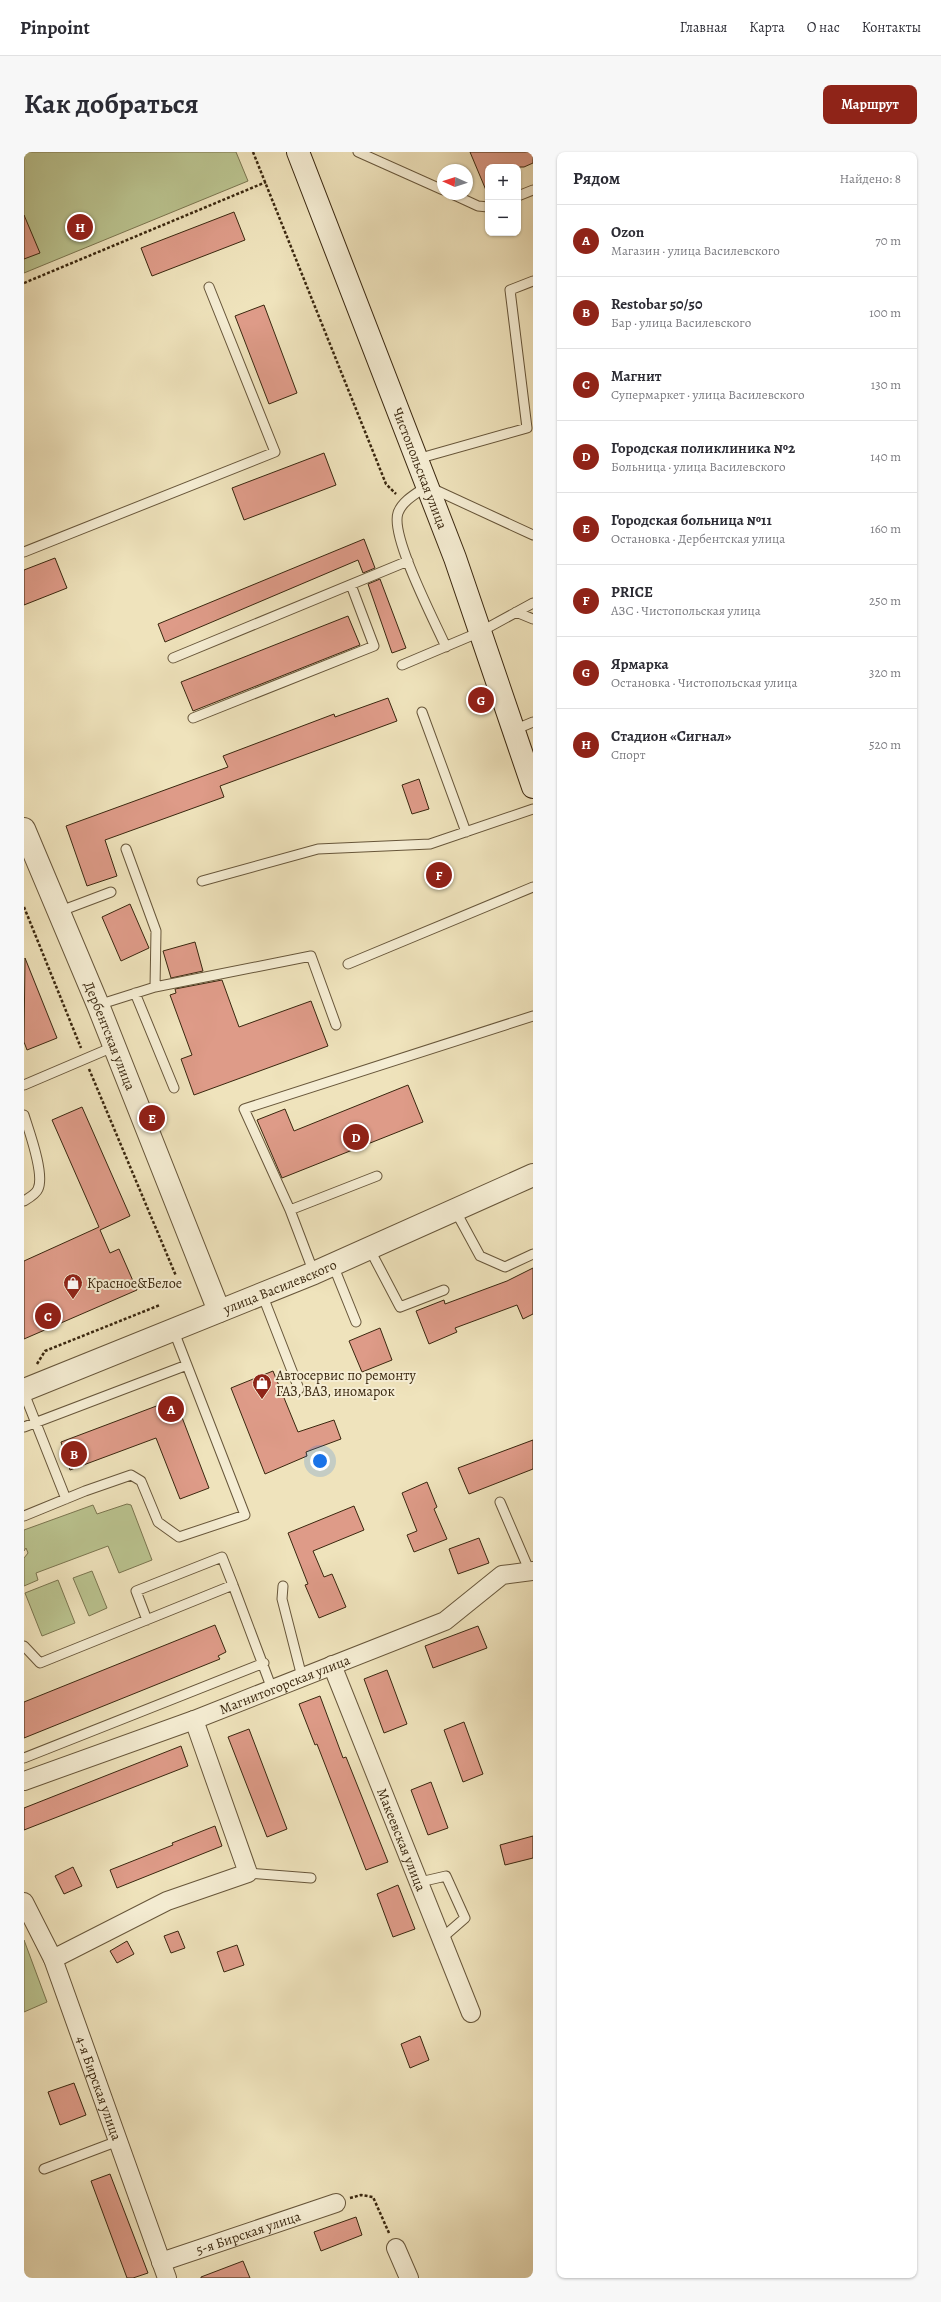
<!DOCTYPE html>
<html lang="ru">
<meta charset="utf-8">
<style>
:root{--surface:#fff;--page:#f7f7f7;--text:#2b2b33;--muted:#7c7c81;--line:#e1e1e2;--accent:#8f2418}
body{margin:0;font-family:Alegreya,serif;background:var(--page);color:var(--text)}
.controls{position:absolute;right:12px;top:12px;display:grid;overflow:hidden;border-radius:8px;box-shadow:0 1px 3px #0004}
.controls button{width:36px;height:36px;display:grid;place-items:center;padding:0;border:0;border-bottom:1px solid var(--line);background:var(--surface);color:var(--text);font:20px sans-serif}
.compass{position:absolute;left:413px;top:12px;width:36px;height:36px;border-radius:50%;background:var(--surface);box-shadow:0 1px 3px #0004;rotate:273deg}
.you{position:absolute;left:296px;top:1309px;width:14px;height:14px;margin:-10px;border:3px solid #fff;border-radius:50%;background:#1a73e8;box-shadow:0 0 0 6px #1a73e833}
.badge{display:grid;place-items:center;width:26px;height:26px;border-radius:50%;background:var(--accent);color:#fff;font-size:13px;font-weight:700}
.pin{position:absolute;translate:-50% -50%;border:2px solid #fff;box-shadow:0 1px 4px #0006}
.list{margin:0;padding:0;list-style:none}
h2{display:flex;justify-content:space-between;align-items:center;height:52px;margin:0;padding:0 16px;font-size:17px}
h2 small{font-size:13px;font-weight:400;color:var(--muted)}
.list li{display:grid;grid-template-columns:26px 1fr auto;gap:12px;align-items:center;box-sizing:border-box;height:72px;padding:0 16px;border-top:1px solid var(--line)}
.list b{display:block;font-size:15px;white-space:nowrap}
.list p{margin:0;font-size:13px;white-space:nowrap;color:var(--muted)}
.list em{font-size:13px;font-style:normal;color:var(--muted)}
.map{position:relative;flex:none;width:509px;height:2126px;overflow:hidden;border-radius:8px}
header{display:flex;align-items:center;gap:24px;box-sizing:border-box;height:56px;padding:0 20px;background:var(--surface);border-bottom:1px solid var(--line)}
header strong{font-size:19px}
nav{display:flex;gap:22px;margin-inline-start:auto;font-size:14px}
.intro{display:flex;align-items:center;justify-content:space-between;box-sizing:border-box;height:96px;padding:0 24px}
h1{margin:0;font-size:28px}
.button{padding:10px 18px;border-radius:8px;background:var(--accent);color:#fff;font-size:14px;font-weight:700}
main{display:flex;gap:24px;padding:0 24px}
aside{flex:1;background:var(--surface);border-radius:8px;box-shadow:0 1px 3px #0004}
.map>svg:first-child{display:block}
.green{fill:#bac38f;stroke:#7a754f}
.building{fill:#de9b88;stroke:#3a270f}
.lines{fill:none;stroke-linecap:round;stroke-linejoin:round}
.service-casing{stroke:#67563a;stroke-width:11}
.minor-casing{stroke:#67563a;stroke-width:20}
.tertiary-casing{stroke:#67563a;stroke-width:24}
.secondary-casing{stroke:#3a270f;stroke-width:24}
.path{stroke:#3a270f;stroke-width:2.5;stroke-dasharray:3 2;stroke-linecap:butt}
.service{stroke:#f5edd3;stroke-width:9}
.minor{stroke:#f5edd3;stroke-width:18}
.tertiary{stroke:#f5edd3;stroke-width:22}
.secondary{stroke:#f5edd3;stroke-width:22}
.labels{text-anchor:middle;stroke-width:4;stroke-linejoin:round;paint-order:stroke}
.street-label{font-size:14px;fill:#3a270f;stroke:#f5edd3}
.poi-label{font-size:14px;fill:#3a270f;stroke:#f5edd3;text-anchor:start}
</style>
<header>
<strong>Pinpoint</strong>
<nav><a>Главная</a><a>Карта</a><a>О нас</a><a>Контакты</a></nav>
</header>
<div class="intro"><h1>Как добраться</h1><a class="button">Маршрут</a></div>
<main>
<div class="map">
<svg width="509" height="2126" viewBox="0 0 509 2126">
<rect width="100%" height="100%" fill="#efe3bc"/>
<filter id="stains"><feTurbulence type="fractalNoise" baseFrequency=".005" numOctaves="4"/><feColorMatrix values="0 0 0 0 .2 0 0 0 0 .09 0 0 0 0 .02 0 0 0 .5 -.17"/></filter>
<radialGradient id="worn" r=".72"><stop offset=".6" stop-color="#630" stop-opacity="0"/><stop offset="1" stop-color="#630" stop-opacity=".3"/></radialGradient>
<!-- green -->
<path class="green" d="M0,0H212L224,29L0,121Z
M103,1352L107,1353L128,1408L95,1421L84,1394L12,1421L14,1428L0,1434V1406L4,1401L2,1396L0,1399V1378L69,1353L73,1362Z
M68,1419L83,1456L65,1464L49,1426Z
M34,1428L51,1471L18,1484L1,1441Z
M0,1788L23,1850L0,1860Z"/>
<!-- building -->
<path class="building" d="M446,0H509V11L500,15H464V43Z
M210,60L221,88L128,124L117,96Z
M0,63L16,101L0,107Z
M240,153L273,241L245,252L211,164Z
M300,301L312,333L220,368L208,336Z
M340,387L351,416L339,421L334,408L141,490L134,472Z
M31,406L43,436L0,453V418Z
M356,427L382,496L368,501L344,432Z
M324,464L336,493L169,559L157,530Z
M364,546L373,569L196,634L200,645L81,688L93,724L63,734L42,674L204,615L199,604L310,562L311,565Z
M395,627L405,657L388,662L378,633Z
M106,752L125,796L97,809L78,765Z
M171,790L179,819L147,826L139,799Z
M1,806L33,886L3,898L0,890Z
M198,828L215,875L287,849L304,894L170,943L157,907L168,903L146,843L152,841L151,837Z
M384,933L399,970L258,1026L233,968L261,957L270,979Z
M58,955L106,1064L76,1078L86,1101L95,1097L113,1138L0,1187V1109L75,1075L28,968Z
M509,1116V1162L499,1167L493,1153L431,1176L433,1180L405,1192L392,1159L420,1148L421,1152L483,1129Z
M356,1176L368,1208L338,1220L325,1189Z
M249,1219L274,1280L310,1268L317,1287L282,1300L283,1304L241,1322L207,1236Z
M151,1247L185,1336L156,1347L132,1286L46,1318L37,1290Z
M509,1288V1317L445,1342L434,1316Z
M403,1330L413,1355L410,1357L423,1387L390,1400L383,1383L393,1379L378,1341Z
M330,1354L340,1378L289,1399L300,1425L308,1422L322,1455L295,1466L281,1433L284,1432L264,1381Z
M455,1386L465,1411L434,1422L425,1397Z
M191,1473L202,1500L194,1504L196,1507L0,1586V1550Z
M454,1474L463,1496L409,1516L401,1494Z
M363,1518L383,1572L360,1581L340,1527Z
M296,1544L319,1606L322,1605L364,1710L342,1718L293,1592L291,1593L275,1552Z
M440,1570L459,1622L439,1630L420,1578Z
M225,1577L263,1677L243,1685L204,1585Z
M157,1594L164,1614L0,1678V1656Z
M407,1630L424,1676L404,1683L387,1638Z
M191,1674L198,1694L93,1736L86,1718L149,1693L148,1691Z
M509,1684V1706L481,1713L476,1693Z
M49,1715L58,1734L40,1742L31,1724Z
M374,1733L391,1777L369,1785L353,1742Z
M154,1779L161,1796L147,1801L140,1784Z
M103,1789L110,1802L93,1811L86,1799Z
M213,1793L220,1813L200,1820L193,1800Z
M396,1884L405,1908L386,1916L377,1892Z
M50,1931L62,1963L36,1973L24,1940Z
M86,2022L124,2121L109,2126H103L67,2029Z
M332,2065L338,2083L297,2099L290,2080Z
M219,2109L226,2126H177V2125Z"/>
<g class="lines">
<!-- service casing -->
<g class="service-casing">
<path id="service" d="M334,0L419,38
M428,42L454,54L464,55
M494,44L509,38
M393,307L503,276L486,138L509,129
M0,400L251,300L185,135
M492,460L509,467
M422,495C411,470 366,384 374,361C378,349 393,341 403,334L509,383
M149,506L384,409
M378,513L456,480L509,451
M398,560L442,680
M169,566L350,494L327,433
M490,578L509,570
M102,697L132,779L131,835
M178,729L294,697L406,692L509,657
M34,760L87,740
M324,812L509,735
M111,841L150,936
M74,853L131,835L287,804L312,873
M0,933L89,895
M0,963C5,979 21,1022 14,1037C12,1042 5,1046 0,1049
M266,1058L353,1024
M431,1058L456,1104L481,1115L509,1102
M345,1096L376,1155L420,1138
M309,1113L332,1170
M290,1121L266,1058L220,957L509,864
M238,1142L275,1237
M0,1241L42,1347
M0,1275L163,1213
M476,1350L506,1420
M0,1364L61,1339L107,1323L117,1329L134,1370L155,1385L221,1363L149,1177
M259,1434L258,1447L278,1525
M123,1468L112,1439L198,1405L209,1433
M0,1494L16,1511L209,1433L248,1537
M0,1606L240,1511
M224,1721L287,1726
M396,1730L422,1724L441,1766L418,1786
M20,2017L94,1989"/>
</g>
<!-- minor casing -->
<g class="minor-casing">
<g id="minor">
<path id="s1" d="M308,1513L447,1861"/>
<path id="s2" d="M0,1629L170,1568L421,1469L478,1423L509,1419"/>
<path id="s3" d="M0,1750L29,1807L143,2126"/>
<path d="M29,1807L143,1749L224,1721L170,1568"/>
<path d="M372,2096L385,2126"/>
<path id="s4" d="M137,2110L312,2051"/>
</g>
</g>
<!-- tertiary casing -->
<g class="tertiary-casing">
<g id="tertiary">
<path id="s5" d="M0,677L74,853L195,1159"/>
<path id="s6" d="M0,1238L290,1121L509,1023"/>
</g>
</g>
<!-- secondary casing -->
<g class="secondary-casing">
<g id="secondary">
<path id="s7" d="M274,0L431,406L509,635"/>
</g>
</g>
<!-- path -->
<path class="path" d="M229,0L362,332L372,342
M0,131L242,30
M0,755L57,896
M65,917L152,1124
M13,1212L21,1199L136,1153
M326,2046L337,2043L349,2045L365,2081"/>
<!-- service -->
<use href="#service" class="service"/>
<!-- minor -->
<use href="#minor" class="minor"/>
<!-- tertiary -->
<use href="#tertiary" class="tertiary"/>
<!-- secondary -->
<use href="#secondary" class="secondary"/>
</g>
<!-- icons -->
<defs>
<g id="shop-pin" transform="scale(1)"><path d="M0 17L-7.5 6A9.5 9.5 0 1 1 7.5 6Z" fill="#8f2418" stroke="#f5edd3"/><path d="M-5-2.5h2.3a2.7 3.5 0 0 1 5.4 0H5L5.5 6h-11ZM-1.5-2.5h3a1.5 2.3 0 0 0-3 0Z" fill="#fff"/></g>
</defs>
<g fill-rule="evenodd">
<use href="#shop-pin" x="49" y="1131"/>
<use href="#shop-pin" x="238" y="1231"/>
</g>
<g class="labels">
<!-- street labels -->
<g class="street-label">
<text dy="5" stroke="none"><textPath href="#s7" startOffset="339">Чистопольская улица</textPath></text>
<text dy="5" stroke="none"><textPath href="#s5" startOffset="224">Дербентская улица</textPath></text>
<text dy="5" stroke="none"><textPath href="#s6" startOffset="276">улица Василевского</textPath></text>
<text dy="5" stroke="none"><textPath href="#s2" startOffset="278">Магнитогорская улица</textPath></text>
<text dy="5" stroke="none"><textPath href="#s1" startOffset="188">Макеевская улица</textPath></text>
<text dy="5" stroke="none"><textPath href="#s3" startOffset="201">4-я Бирская улица</textPath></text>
<text dy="5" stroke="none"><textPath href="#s4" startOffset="92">5-я Бирская улица</textPath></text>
</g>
<!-- poi labels -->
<g class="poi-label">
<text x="63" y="1136">Красное&amp;Белое</text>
<text x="252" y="1228">Автосервис по ремонту<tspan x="252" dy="16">ГАЗ, ВАЗ, иномарок</tspan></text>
</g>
</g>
<rect width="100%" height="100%" filter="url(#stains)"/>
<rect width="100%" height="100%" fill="url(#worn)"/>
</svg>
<div class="controls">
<button>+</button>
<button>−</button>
</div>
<svg class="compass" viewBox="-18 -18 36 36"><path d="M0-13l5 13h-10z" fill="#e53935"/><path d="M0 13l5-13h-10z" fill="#7c7c81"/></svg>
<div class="you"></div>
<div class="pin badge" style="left:147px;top:1257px">A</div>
<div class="pin badge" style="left:50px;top:1302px">B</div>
<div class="pin badge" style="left:24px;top:1164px">C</div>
<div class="pin badge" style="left:332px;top:985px">D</div>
<div class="pin badge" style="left:128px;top:966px">E</div>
<div class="pin badge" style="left:415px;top:723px">F</div>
<div class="pin badge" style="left:457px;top:548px">G</div>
<div class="pin badge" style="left:56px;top:75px">H</div>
</div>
<aside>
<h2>Рядом<small>Найдено: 8</small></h2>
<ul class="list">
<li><span class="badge">A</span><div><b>Ozon</b><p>Магазин · улица Василевского</p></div><em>70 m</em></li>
<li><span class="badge">B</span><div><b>Restobar 50/50</b><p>Бар · улица Василевского</p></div><em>100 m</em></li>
<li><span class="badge">C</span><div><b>Магнит</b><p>Супермаркет · улица Василевского</p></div><em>130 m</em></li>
<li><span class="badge">D</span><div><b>Городская поликлиника №2</b><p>Больница · улица Василевского</p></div><em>140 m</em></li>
<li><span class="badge">E</span><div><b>Городская больница №11</b><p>Остановка · Дербентская улица</p></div><em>160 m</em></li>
<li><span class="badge">F</span><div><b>PRICE</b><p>АЗС · Чистопольская улица</p></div><em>250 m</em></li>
<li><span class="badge">G</span><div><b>Ярмарка</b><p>Остановка · Чистопольская улица</p></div><em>320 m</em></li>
<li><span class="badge">H</span><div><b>Стадион «Сигнал»</b><p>Спорт</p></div><em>520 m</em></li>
</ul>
</aside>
</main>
